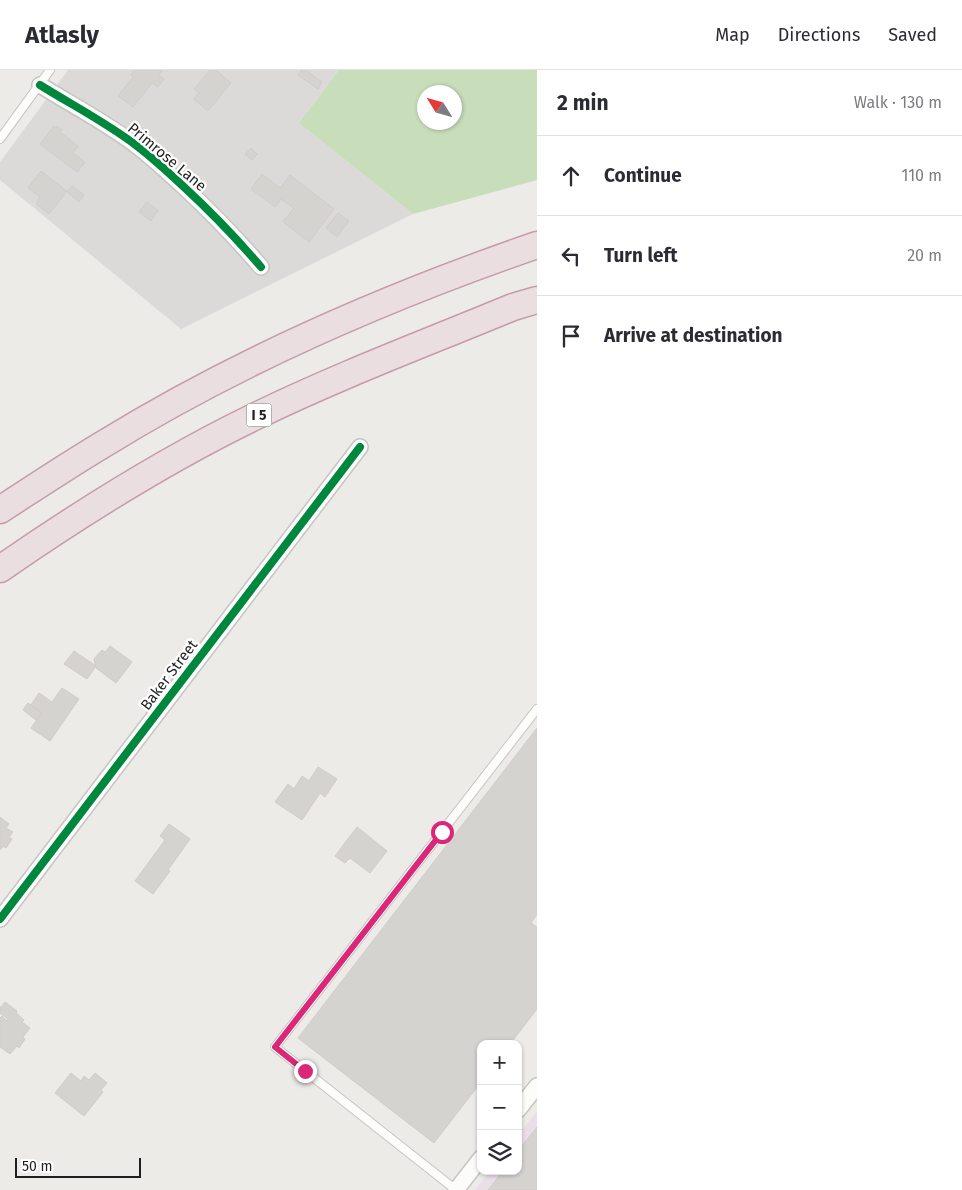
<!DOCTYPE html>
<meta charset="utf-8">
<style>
:root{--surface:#fff;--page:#f7f7f7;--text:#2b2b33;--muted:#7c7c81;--line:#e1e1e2}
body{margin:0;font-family:"Fira Sans",sans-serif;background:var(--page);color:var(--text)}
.controls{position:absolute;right:15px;bottom:15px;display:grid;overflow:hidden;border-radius:10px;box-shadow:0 1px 4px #0004}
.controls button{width:45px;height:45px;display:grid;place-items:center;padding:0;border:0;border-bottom:1px solid var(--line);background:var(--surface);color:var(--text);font:25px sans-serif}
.compass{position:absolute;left:417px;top:15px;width:45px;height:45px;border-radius:50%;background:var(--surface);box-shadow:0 1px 4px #0004;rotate:307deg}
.scale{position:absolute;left:15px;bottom:12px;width:126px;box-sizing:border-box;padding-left:5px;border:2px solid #1f1f1f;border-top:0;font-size:14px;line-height:18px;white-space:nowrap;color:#1f1f1f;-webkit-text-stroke:4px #fff;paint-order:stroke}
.stop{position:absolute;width:15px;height:15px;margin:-11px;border:4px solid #db2777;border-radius:50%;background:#fff}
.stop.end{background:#db2777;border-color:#fff;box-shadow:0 1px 5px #0008}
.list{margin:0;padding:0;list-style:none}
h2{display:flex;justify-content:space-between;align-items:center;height:65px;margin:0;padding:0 20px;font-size:21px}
h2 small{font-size:16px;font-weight:400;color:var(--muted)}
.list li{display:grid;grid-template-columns:32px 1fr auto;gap:15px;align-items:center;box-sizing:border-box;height:80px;padding:0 20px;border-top:1px solid var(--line)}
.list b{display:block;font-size:19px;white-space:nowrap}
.list em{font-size:16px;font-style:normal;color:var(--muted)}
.icon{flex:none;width:28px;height:28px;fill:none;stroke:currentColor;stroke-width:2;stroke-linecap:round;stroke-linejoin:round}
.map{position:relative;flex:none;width:537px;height:1120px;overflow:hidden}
header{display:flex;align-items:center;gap:30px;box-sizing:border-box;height:70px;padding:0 25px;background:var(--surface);border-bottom:1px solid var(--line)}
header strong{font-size:24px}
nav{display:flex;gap:28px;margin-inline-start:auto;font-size:18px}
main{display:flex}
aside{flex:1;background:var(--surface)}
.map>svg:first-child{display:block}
.residential{fill:#dcdad8}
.industrial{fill:#ebdfe7}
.forest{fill:#c8ddba;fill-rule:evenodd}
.building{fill:#d5d3d0;stroke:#d0ccc8}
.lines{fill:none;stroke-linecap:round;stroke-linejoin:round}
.service-casing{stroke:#c6c5c3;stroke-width:10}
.minor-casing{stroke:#c6c5c3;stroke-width:18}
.motorway-casing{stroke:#c49ca9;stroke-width:29}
.service{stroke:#fcfcfb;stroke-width:8}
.minor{stroke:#fcfcfb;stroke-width:15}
.motorway{stroke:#eadee0;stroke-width:26}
.cycleway-casing{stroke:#fff;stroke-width:11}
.cycleway{stroke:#00873e;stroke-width:8}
.route{stroke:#db2777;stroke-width:6}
.labels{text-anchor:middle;stroke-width:4.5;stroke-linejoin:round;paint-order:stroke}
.shield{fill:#fff;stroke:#626262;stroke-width:1}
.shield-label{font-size:14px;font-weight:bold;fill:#1f1f1f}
.street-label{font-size:15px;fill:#1f1f1f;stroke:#fff}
</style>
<header>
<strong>Atlasly</strong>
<nav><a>Map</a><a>Directions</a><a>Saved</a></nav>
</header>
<main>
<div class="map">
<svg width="537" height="1120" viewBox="0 0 537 1120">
<rect width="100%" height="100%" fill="#edebe7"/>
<!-- residential -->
<path class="residential" d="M68,0H339L299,53L413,144L181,259L0,110V92Z"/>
<!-- industrial -->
<path class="industrial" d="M537,1041V1120H475L490,1101H518V1065Z"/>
<!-- forest -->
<path class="forest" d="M339,0H537V110L413,144L299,53ZM424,22H454V52H424Z"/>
<!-- building -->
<path class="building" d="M134,0H163L159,5L164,9L158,17L152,13L133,37L118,26L133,7L131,5Z
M210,0H216L231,13L208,41L194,29L199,22L194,19Z
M301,0H306L322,12L318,19L298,5Z
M54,56L56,58L57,56L62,60L60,62L78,76L73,83L85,92L77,102L40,74Z
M251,78L257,84L252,90L245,84Z
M41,101L67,121L49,144L36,134L40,127L28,118Z
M262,104L280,118L290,105L334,139L309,172L283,152L294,138L281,129L275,137L251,119Z
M72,116L84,125L79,132L67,122Z
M147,132L158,140L151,151L139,142Z
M338,143L349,151L337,167L326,158Z
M110,576L132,592L116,613L96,598L94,589L102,580L105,582Z
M74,581L96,596L87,609L64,594Z
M62,618L79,629L50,671L31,658L42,643L31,635L39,623L52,632Z
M28,633L42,643L36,650L23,640Z
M537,658V844L531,853L537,857V939L510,974H481V1012L434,1073L298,968Z
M318,697L337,709L325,727L320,723L302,750L275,732L288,714L294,719L302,706L309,711Z
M0,747L9,754L6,758L13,762L9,767L12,769L6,778L3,776L0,780Z
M169,754L190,769L168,800L170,801L153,824L135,811L165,770L160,766Z
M357,757L387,781L370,803L350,788L345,793L335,786Z
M5,932L17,941L16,943L24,950L22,952L30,958L23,967L25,969L19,978L17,976L10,984L0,977V948L2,946L7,951L8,949L0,943V938Z
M71,1003L81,1011L84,1006L89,1010L95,1003L107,1013L101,1020L103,1022L84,1046L55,1023Z
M537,1057V1120H488L503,1101H518V1081Z"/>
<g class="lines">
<!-- service casing -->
<g class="service-casing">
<path id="service" d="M0,69L50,0
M456,1120L275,977L537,639"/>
</g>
<!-- minor casing -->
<g class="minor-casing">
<path id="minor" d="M40,15C72,35 107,53 137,76C154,89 169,103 184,117C211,142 237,169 261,197
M0,849L360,377
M518,1040L537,1016
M456,1120L481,1088"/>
</g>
<!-- motorway casing -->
<g class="motorway-casing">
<path id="motorway" d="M0,440C34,418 67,396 102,375C238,291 386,227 537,175
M0,499C81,443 165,390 254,347C338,306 426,273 513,237L537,230"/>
</g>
<!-- service -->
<use href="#service" class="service"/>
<!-- minor -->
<use href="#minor" class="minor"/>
<!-- motorway -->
<use href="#motorway" class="motorway"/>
<!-- cycleway casing -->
<g class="cycleway-casing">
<path id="cycleway" d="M40,15C72,35 107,53 137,76C154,89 169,103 184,117C211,142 237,169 261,197
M0,849L360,377"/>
</g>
<!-- cycleway -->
<use href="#cycleway" class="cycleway"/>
</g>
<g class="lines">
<!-- route -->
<path class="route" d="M305,1001L275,977L442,762"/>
</g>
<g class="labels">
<!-- shield labels -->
<rect class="shield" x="246.5" y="333.5" width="25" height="23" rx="4"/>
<g class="shield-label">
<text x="259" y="350">I 5</text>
</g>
<!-- street labels -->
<g class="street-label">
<text transform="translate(167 87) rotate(40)" y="5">Primrose Lane</text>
<text transform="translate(169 605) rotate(-53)" y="5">Baker Street</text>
</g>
</g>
</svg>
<div class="controls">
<button>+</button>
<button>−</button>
<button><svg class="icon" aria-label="layers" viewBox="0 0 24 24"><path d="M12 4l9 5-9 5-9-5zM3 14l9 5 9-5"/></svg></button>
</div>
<svg class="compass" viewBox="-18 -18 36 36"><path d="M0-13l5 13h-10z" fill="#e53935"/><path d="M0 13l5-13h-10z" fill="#7c7c81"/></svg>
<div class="scale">50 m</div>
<div class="stop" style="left:442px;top:762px"></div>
<div class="stop end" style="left:305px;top:1001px"></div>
</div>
<aside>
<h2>2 min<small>Walk · 130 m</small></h2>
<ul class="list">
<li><svg class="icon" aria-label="ahead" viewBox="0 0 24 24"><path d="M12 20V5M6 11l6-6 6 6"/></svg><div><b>Continue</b></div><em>110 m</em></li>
<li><svg class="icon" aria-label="left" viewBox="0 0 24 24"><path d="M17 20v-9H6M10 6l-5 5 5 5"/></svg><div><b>Turn left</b></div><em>20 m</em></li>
<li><svg class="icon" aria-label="arrive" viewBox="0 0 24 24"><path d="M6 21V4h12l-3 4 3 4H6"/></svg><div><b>Arrive at destination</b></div></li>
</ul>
</aside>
</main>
